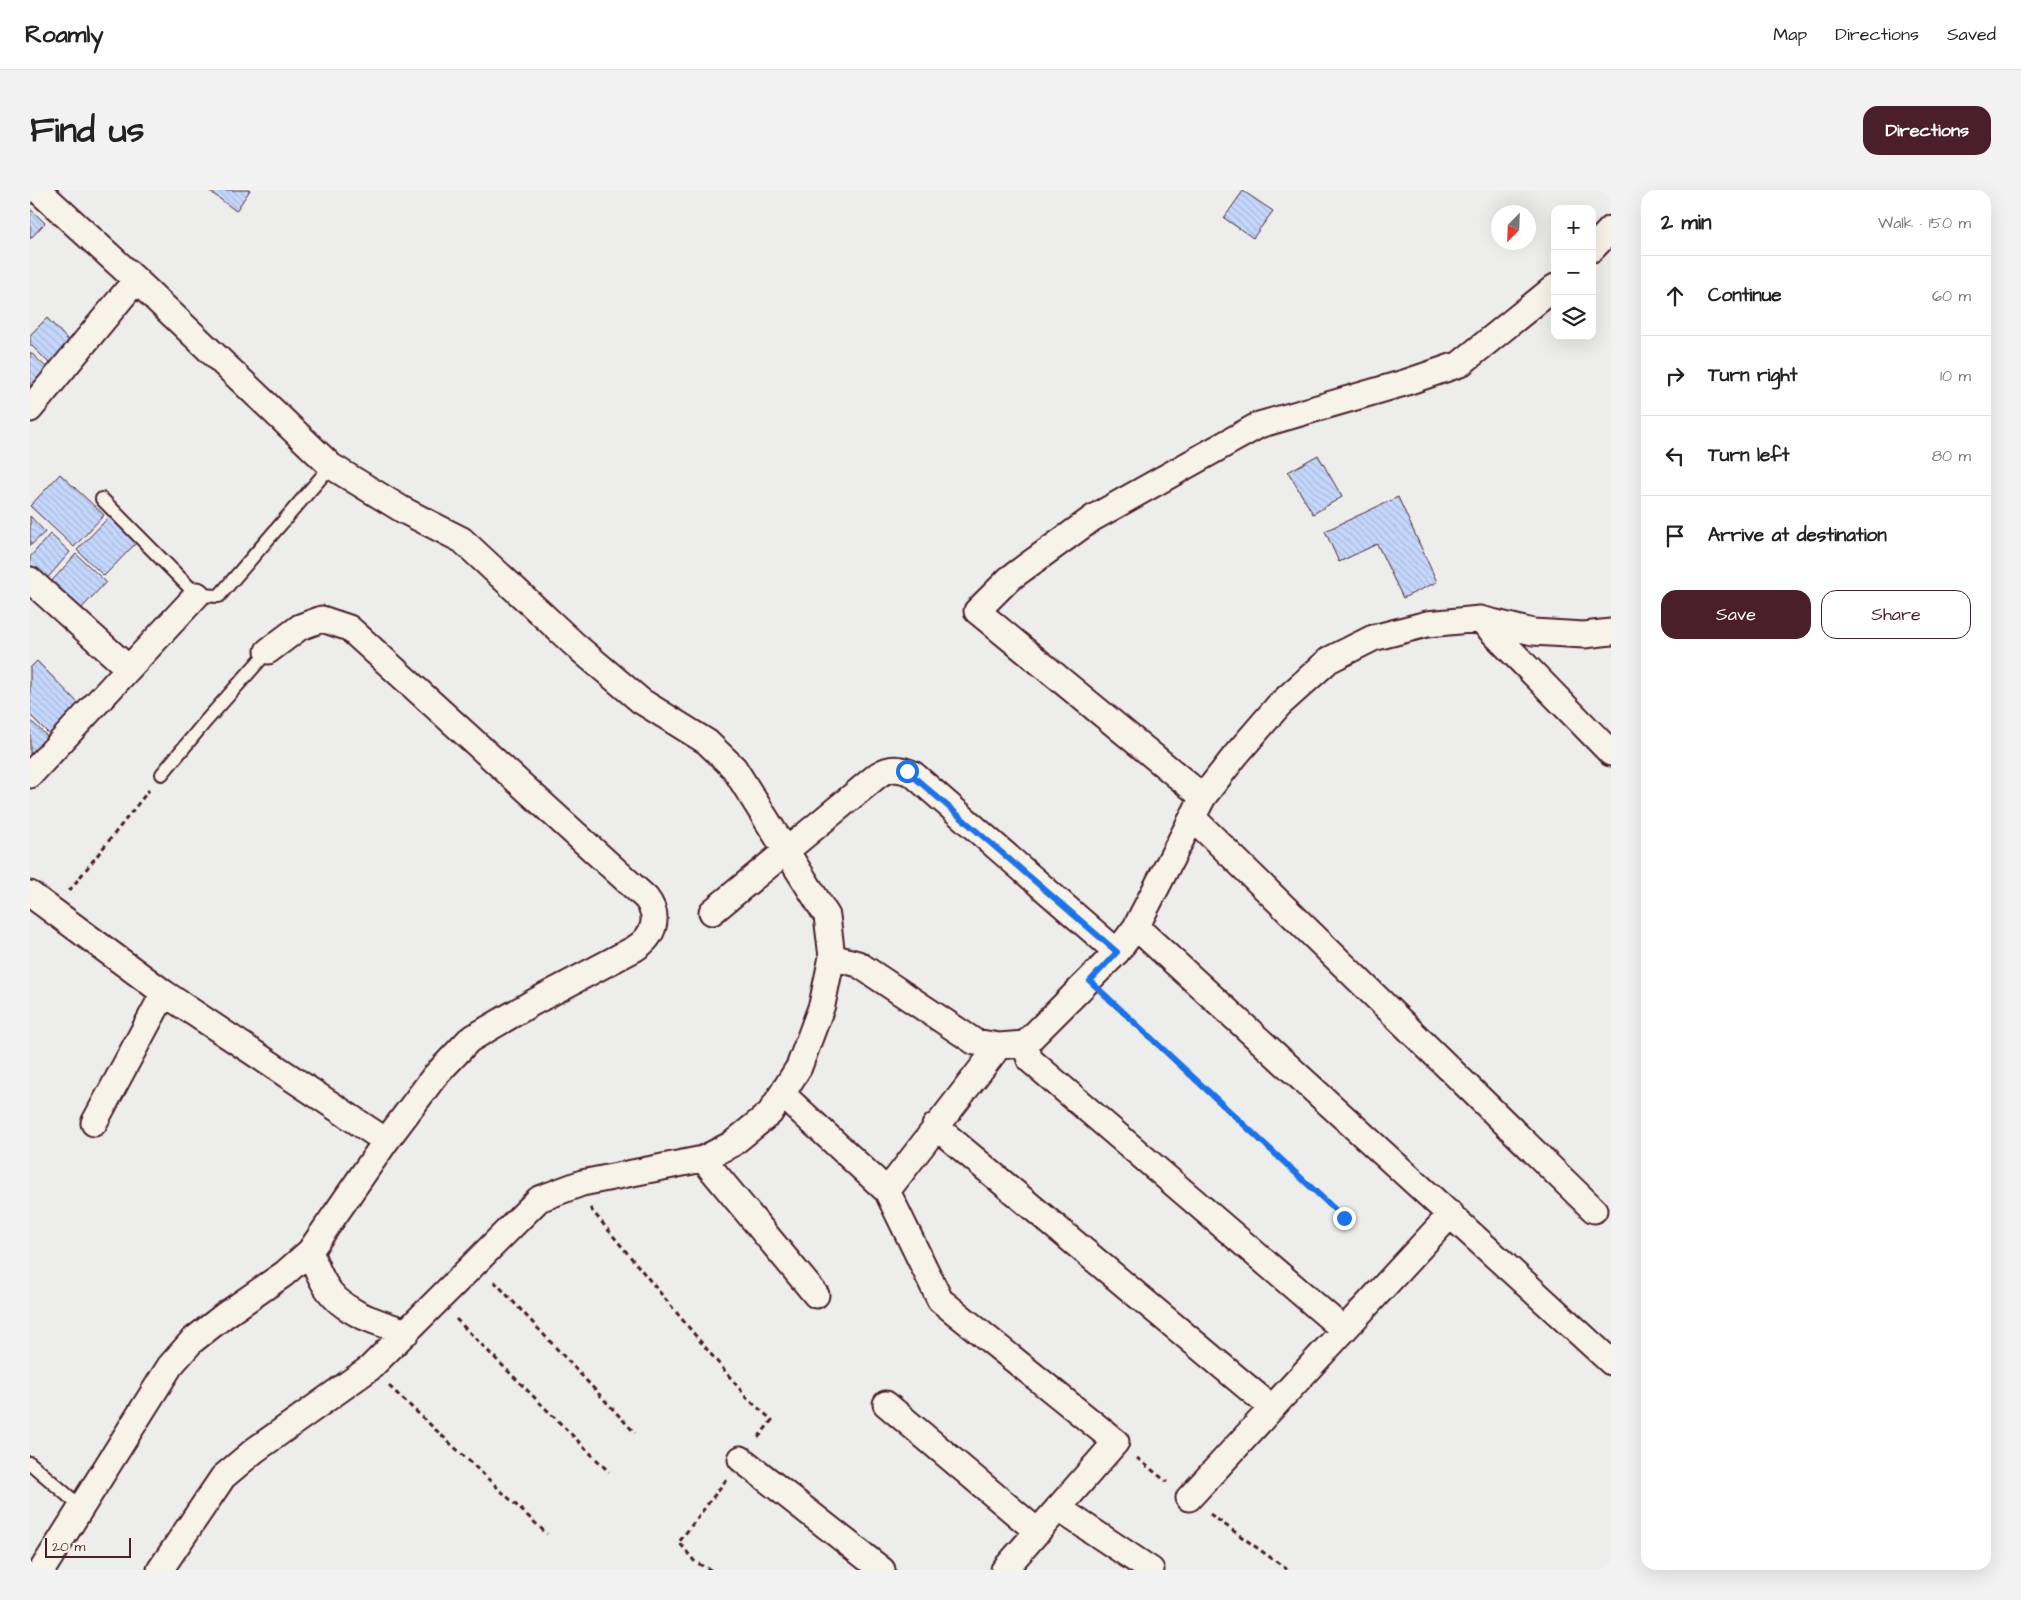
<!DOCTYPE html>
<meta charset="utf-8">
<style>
:root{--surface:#fff;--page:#f2f2f2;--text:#222;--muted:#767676;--line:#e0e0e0;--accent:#4a1f2b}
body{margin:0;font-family:"Architects Daughter",sans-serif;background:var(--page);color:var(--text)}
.controls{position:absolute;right:15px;top:15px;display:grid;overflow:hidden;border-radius:10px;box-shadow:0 5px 20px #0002}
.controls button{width:45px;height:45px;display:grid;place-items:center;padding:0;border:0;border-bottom:1px solid var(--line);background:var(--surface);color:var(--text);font:25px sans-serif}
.compass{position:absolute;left:1461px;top:15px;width:45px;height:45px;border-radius:50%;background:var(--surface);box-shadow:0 5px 20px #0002;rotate:203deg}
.scale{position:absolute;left:15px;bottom:12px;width:86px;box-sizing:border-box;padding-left:5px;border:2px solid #4a1f2b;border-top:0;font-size:14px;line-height:18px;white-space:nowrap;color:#4a1f2b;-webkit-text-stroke:4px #f7f3e8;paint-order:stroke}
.stop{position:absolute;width:15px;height:15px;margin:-11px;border:4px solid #1a73e8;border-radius:50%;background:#fff}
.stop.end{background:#1a73e8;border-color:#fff;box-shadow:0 1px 5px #0008}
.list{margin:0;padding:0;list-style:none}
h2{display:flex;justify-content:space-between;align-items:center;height:65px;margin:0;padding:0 20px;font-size:21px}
h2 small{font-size:16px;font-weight:400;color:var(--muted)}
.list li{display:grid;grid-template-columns:32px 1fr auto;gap:15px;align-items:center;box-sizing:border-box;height:80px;padding:0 20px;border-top:1px solid var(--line)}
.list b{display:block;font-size:19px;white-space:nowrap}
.list em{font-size:16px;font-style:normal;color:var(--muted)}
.actions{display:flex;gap:10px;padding:15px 20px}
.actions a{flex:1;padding:11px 0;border:1px solid var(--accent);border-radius:15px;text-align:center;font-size:18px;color:var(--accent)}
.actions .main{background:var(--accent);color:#fff}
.icon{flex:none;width:28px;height:28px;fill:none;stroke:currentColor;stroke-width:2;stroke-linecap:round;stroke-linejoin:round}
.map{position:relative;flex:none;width:1581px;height:1380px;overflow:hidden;border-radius:15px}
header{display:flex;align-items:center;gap:30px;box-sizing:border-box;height:70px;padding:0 25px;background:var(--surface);border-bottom:1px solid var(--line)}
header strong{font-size:24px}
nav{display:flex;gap:28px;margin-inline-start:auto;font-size:18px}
.intro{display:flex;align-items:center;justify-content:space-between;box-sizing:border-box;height:120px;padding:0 30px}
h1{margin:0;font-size:35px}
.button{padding:12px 22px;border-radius:15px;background:var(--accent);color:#fff;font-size:18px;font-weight:700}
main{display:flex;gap:30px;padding:0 30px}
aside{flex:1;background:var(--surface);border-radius:15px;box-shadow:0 5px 20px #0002}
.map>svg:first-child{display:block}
.building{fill:url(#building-back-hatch);stroke:#4a1f2b}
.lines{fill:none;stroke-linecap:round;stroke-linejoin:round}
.lane-casing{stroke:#4a1f2b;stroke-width:16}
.street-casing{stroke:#4a1f2b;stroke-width:29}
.path{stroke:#4a1f2b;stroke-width:3;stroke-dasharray:5 4;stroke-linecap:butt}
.lane{stroke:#f7f3e8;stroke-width:12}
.street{stroke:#f7f3e8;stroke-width:25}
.route{stroke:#1a73e8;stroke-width:6}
</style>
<header>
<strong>Roamly</strong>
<nav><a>Map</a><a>Directions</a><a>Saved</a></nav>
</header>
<div class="intro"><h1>Find us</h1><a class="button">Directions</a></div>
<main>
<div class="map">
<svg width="1581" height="1380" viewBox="0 0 1581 1380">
<defs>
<pattern id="building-back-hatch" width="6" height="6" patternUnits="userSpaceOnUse" patternTransform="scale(1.25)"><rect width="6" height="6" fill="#c4d7fc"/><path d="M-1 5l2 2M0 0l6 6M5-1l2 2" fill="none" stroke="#aab8d8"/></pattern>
</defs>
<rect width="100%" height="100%" fill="#ededec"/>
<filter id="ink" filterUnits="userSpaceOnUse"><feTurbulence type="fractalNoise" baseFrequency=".02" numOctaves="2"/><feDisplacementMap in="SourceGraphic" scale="10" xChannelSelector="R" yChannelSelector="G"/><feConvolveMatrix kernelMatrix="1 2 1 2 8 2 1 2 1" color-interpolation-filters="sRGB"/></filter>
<g filter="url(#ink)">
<!-- building -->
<path class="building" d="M178,0H220L206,21Z
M1213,1L1243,21L1223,48L1194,28Z
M0,19L15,33L0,49Z
M17,128L46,158L25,179L0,154V145Z
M0,162L19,180L0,200Z
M1288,265L1312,307L1283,324L1258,282Z
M30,284L74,325L44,357L0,316Z
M1368,307L1407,392L1373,408L1347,354L1309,372L1295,341Z
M0,326L15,342L0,356Z
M79,327L106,353L74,386L47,360Z
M20,344L40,362L15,391L0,378V367Z
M46,364L76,392L49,421L19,394Z
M7,471L54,519L24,549L0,525V478Z
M0,530L21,550L0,572Z"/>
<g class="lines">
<!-- lane casing -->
<g class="lane-casing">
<path id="lane" d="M72,309L167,405L189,406L301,276
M132,584L175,532L238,461
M0,1273L51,1317"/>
</g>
<!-- street casing -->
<g class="street-casing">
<path id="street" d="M8,0L106,90L301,276L373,320L432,350L545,455L611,511L677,552L704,578L797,726L802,767L792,815L769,877L740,923L702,954L673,969L552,993L509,1009L340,1178L225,1260L193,1287L130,1380
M1562,59L1581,39
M0,219L106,90
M0,390L98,478
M1450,429L1581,563
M0,585L167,405
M1173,607L947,421L979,389L1063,328L1229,235L1374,193L1430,174L1525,97
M1163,628L1564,1020
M0,704L134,803L356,951
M682,722L848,585C860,577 870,578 883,584L1087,762
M1106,737L1581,1172
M802,767L828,774L945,852L969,856L995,854L1087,762L1106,737L1173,607L1205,566L1249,515L1299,470L1343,448L1397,434L1450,429L1503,442L1554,445L1581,442
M995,854L1000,870L1314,1140
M752,904L857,1001L910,1110L1086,1252L974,1380
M64,933L134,803
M905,936L1242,1218
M673,969L786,1105
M857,1001L969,856
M280,1061C284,1072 288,1083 294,1093C310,1123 347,1132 377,1142
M856,1214L1008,1342
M711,1269L852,1380
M1159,1308L1421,1024
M1028,1318L1121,1380
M12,1380L140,1176L162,1151L195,1125L254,1084L280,1061L356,951L404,887L439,850L502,813L604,759C624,747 631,727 616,708L319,438L292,429L270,437L238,461"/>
</g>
<!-- path -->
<path class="path" d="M39,701L119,600
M1078,809L1314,1028
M560,1018L718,1209L742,1230L727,1249
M464,1091L605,1243
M426,1129L579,1282
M359,1196L517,1344
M1107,1268L1137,1292
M1180,1324L1258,1380
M681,1380L665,1372L649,1352L696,1290"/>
<!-- lane -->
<use href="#lane" class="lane"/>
<!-- street -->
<use href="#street" class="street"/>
</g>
</g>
<g class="lines" filter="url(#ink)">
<!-- route -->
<path class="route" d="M877,581L1087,762L1060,791L1314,1028"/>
</g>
</svg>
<div class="controls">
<button>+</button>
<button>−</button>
<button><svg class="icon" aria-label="layers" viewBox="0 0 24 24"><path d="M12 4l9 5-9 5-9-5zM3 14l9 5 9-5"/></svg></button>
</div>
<svg class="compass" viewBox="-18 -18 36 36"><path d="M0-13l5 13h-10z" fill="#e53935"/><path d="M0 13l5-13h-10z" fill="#767676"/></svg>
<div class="scale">20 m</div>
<div class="stop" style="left:877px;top:581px"></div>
<div class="stop end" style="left:1314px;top:1028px"></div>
</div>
<aside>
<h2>2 min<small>Walk · 150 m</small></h2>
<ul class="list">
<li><svg class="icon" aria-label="ahead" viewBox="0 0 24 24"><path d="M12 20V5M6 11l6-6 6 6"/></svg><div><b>Continue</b></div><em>60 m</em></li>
<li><svg class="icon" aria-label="right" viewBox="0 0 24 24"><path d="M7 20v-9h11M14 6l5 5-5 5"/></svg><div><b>Turn right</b></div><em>10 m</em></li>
<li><svg class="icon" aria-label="left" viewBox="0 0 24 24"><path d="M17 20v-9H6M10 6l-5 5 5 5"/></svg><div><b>Turn left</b></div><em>80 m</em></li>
<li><svg class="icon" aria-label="arrive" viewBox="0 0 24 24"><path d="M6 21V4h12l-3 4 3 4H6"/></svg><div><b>Arrive at destination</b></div></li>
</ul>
<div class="actions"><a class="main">Save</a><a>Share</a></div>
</aside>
</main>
